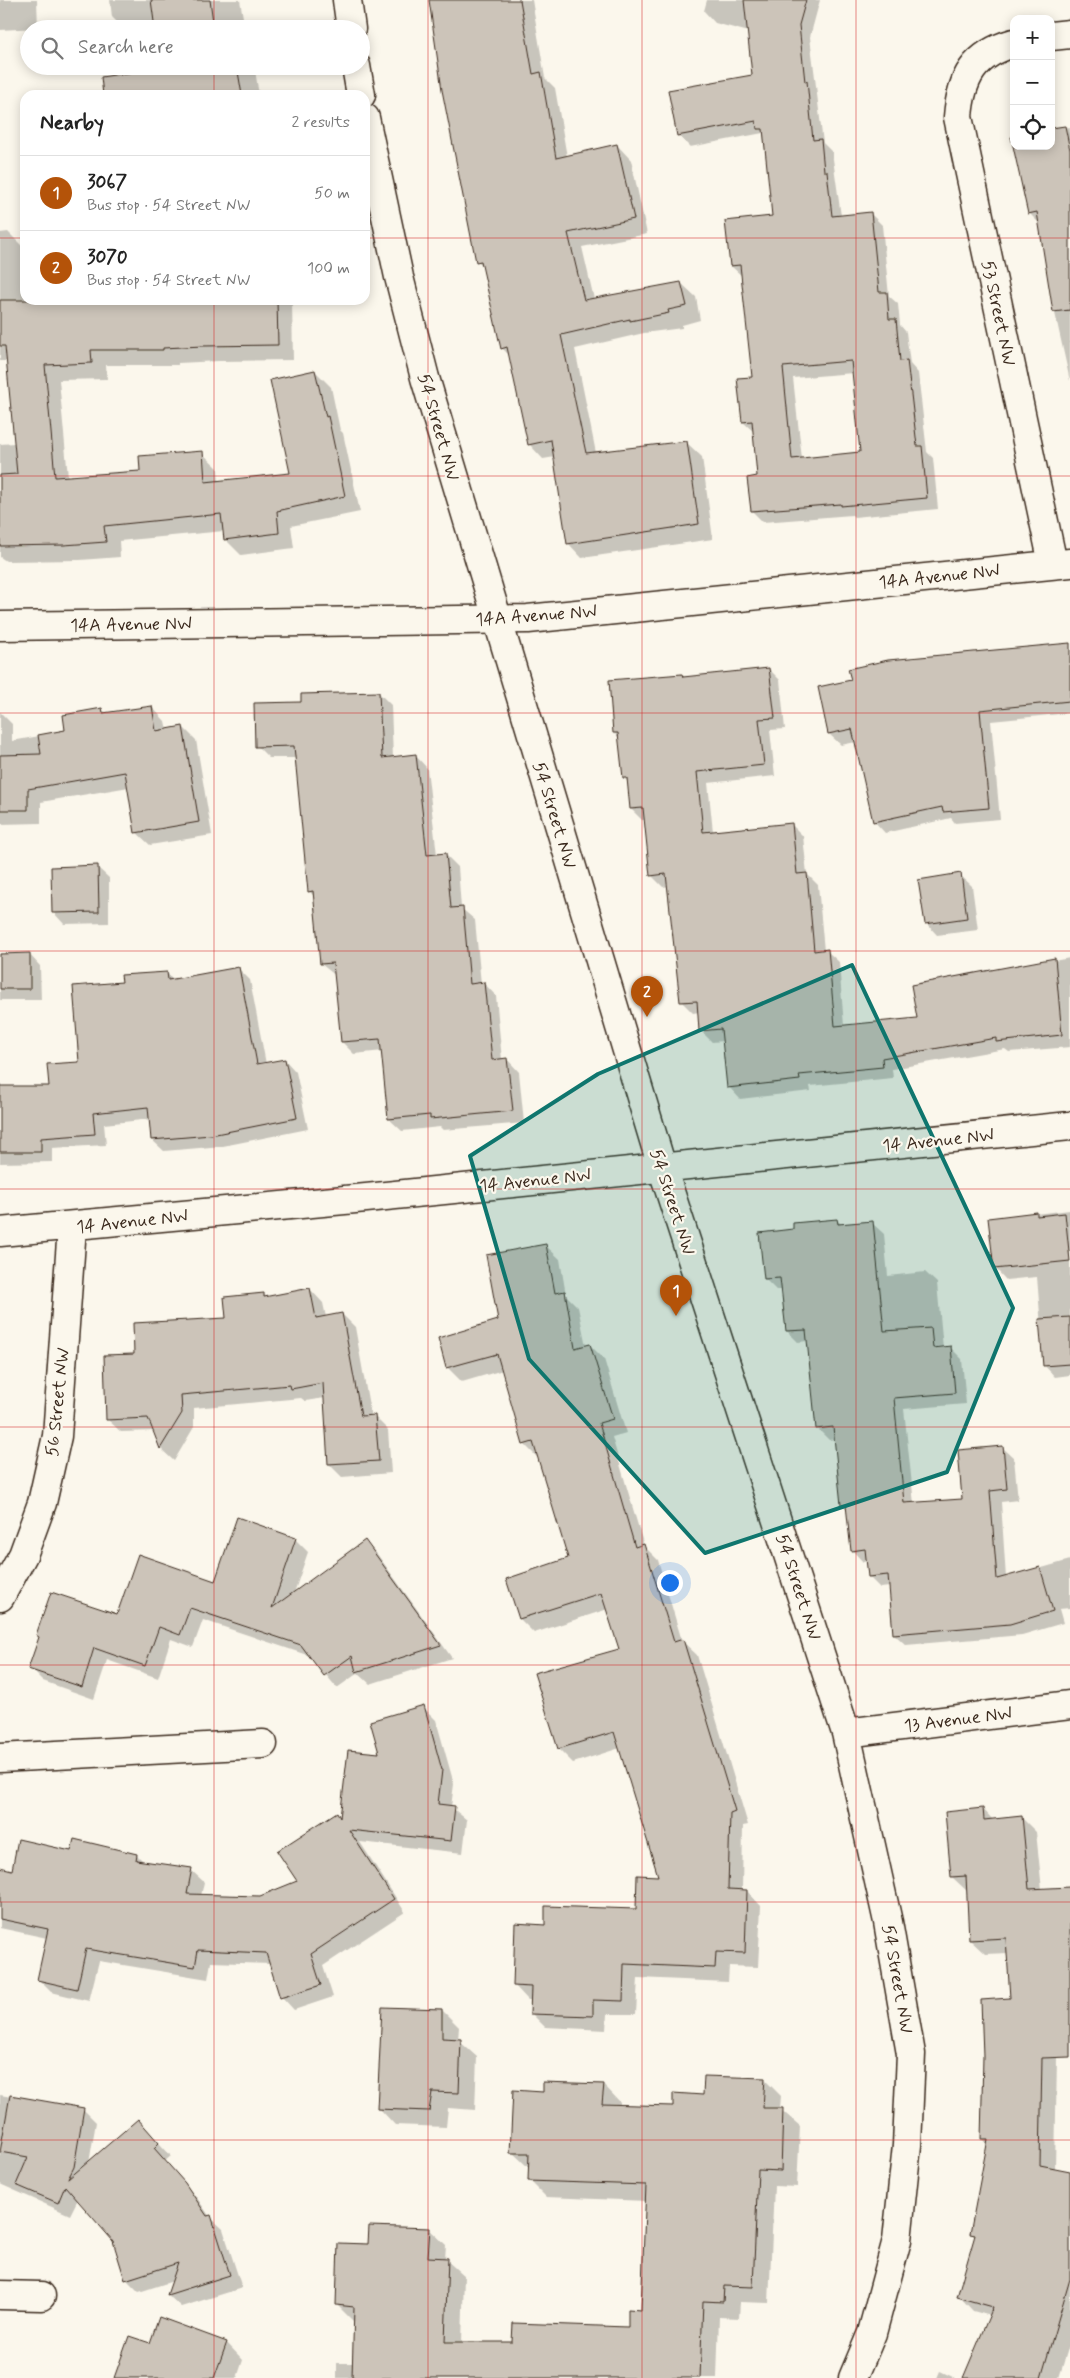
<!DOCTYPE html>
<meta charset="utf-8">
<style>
:root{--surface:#fff;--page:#f2f2f2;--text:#222;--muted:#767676;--line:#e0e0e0;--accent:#b45309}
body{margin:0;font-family:Mynerve,sans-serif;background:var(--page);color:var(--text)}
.controls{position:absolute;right:15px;top:15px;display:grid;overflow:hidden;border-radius:10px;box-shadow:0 2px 12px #0003}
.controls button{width:45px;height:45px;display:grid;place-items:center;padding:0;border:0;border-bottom:1px solid var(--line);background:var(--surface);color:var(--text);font:25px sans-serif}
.you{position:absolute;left:669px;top:1582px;width:18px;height:18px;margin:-12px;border:4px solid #fff;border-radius:50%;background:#1a73e8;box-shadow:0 0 0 8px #1a73e833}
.badge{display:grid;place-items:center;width:32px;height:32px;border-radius:50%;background:var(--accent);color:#fff;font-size:16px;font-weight:700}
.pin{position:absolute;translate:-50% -41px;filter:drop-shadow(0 1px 2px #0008)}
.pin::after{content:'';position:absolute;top:26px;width:18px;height:15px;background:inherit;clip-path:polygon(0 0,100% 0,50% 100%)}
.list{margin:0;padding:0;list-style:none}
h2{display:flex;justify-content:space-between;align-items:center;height:65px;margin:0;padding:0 20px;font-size:21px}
h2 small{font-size:16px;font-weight:400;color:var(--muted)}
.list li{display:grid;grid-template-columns:32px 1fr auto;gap:15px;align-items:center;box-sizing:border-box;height:75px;padding:0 20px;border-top:1px solid var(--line)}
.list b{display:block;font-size:19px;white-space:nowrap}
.list p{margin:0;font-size:16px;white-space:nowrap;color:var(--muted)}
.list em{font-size:16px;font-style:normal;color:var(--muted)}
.icon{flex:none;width:28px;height:28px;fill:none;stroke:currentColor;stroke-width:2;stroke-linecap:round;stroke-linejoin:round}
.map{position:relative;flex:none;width:1070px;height:2378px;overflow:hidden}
.search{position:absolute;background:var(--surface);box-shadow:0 2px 12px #0003;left:20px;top:20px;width:350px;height:55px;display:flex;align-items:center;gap:12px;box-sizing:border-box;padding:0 18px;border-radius:28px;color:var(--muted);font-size:19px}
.panel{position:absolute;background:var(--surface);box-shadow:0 2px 12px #0003;left:20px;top:90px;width:350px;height:215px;border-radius:15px}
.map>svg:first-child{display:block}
.shadow{fill:#0003;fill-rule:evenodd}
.building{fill:#ccc4b9;stroke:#3b2a1e;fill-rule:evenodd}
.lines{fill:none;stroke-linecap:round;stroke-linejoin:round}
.street-casing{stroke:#3b2a1e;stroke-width:31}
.secondary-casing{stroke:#3b2a1e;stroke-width:31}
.street{stroke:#fbf7ec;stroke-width:28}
.secondary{stroke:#fbf7ec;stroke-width:28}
.marked{fill:#0f766e;fill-opacity:0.2;stroke:#0f766e;stroke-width:4;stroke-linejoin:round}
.grid{fill:none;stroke:#d62828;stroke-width:1;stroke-opacity:0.55}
.labels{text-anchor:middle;stroke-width:4.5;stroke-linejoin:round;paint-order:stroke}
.street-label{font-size:18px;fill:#3b2a1e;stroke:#fbf7ec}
</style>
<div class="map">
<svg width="1070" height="2378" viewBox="0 0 1070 2378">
<rect width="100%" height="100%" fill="#fbf7ec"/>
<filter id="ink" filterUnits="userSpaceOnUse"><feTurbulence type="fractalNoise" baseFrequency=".02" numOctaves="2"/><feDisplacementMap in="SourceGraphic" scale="10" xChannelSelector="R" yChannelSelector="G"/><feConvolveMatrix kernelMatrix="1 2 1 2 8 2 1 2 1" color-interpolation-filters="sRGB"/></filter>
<g filter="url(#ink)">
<!-- shadow -->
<path class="shadow" d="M0,0H37L38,28L0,30Z
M110,0H240L245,29H124L112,17Z
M431,0H532L545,78L555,88L567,157L617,145L631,160L647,234L582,247L594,299L681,283L696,297L700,320L682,325V328L644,333L575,349L596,453L687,443L702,457L713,539L582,558L568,543L555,457L543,459L529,444L510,356L502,348L484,267L478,261Z
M707,0H820L810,37L823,143L832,152L841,216L870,213L882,225L889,296L898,304L900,325L906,332L910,364L918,373L927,452L933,458L938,509L854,517L852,515L763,522L752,511L758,477L755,433L743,422L753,378L743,277L731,266L726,222L773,217L763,133L690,147L678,135L753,76L749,32L715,23L704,11ZM853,373L862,453L802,459L793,378Z
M162,66H252L255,70L259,95H129L163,70Z
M1070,127V381L1053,304L1041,225L1029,213L1051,146V130Z
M8,232L24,248L25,300H292L293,360L219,361L178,363V365H106L107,379L59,380L68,477L141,472L202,453L218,468L219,482L291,474L315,371L331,387L340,430L343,433L360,512L291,526L294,548L241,555L225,539L224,531L119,541L120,557L80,560L6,561L0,557V444L15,443L8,361H0V233Z
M1070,644V713L991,721L1000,819L955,823L951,818L885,833L874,821L856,742L841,745L829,734Z
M769,669L780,680L785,729L770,730L775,776L708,783L713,832L792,825L803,836L807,874L818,885L824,951H827L839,962L844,1026L918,1019L912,986L1070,958V1047L1009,1052L1005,1049L892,1069L893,1078L810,1086L811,1091L740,1099L729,1087L724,1041L712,1042L700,1030L699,1012L693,1013L681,1001L669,886L663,887L651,875L646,820H642L631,809L628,782L624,778L620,738L614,733L682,675L685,678Z
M379,693L391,705L393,758L415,755L427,768L437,855L445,854L458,867L461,908L475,920L481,984L484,983L496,996L502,1060L507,1059L519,1072L524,1123L443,1130L440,1127L402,1131L389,1119L383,1051L354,1054L342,1042L336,976L321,964L315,897L309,891L297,758H269L257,746L302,703Z
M152,707L165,721L167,730L183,727L196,740L212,835L150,845L136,832L129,787L41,802V823L0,824V712L12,724V741L67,731L102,709L107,714Z
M97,867L109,878V923L64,924L53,912Z
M960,875L972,886L978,930L937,935L926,923Z
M29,954L40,966L41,1000H0V955Z
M239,969L250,980L266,1064L285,1060L296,1072L308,1129L223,1146L164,1151L152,1140L151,1119L104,1124L106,1145L52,1148V1162L0,1163V1089L50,1087L81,1063L123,983L167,973L174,980Z
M1070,1210V1375L1055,1377L1044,1365L1037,1277L1006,1280L995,1268L990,1219Z
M837,1220L842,1225L872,1223L884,1234L888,1276L925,1272L937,1283L943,1348H951L962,1359L966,1404L904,1409L914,1504L963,1500L1002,1447L1014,1458L1018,1500L1001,1502L1006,1578L1070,1560V1608L1059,1609L1063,1623L1022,1635L906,1645L894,1634L890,1587L880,1588L869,1577L867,1561L863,1562L852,1550L848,1510L842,1504L835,1439L829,1440L817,1428L808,1341L798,1342L787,1331L783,1290H776L765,1279L795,1230Z
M545,1245L560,1259L566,1295L578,1307L586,1346L590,1345L604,1359L626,1433L612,1437L644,1546L658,1560L682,1641L697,1655L748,1825L743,1826L742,1891H747L761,1906L758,1967L729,1966L728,1982L638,1978L636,2014H607L606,2030L545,2027L531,2013L532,2000H528L514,1985L546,1926L637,1911L660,1877L620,1748L573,1763L559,1749L620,1649L608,1609L534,1633L520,1619L507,1579L569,1559L539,1459L524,1444L503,1370L462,1382L448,1368L440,1338L500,1321Z
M310,1289L323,1303L326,1317L342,1314L355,1327L371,1417H375L388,1430L391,1473L342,1477L329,1464L325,1398L305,1401L301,1398L194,1408V1427L174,1461L161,1449L154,1431L121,1432L107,1419L135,1355L227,1319L263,1294L266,1297Z
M237,1519L296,1540L308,1552L294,1593L364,1541L377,1554L452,1658L370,1684L358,1673L337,1688L310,1656L203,1620L193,1647L171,1639L158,1678L107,1660L94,1699L43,1681L30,1668L117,1616L216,1583Z
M423,1707L436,1720L454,1784L451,1807L467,1820L463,1853L360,1842L405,1912L323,1966L333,1997L294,2010L282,1997L271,1964L211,1962L208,1979L99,1961L89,2001L51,1992L38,1979L47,1938L0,1928V1869L13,1871L72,1852L137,1855L144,1862L191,1870L204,1882L201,1896L260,1898L299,1881L337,1814L342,1819L381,1755Z
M983,1809L993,1820L1021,1817L1036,1832L1042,1890L1070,1888V1947H1059L1055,2169L1070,2172V2342L1059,2378H964L991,2316L973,2311L959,2296L976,2238L972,2234L988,2145L982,2139L1011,1999L1008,1953L985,1954L970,1940L968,1892L952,1877Z
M442,2010L459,2027L458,2040L477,2057L475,2110L448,2108L446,2127L395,2125L379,2108Z
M764,2079L781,2096L780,2109L800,2126L797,2187L774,2186L769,2303L740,2302L739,2318L719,2317L717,2378H337V2363H354V2322L337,2305L369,2246L429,2229L446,2245L445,2259L464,2276L462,2343H513L629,2328L643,2311L647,2201L546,2197L529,2180L530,2169L512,2152L544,2093L604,2085L620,2102V2106L674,2107L705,2096Z
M0,2095L83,2109L96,2122L89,2163L138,2120L171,2156L165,2161L197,2198L210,2217L223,2229L242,2288L181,2307L168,2295L173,2281L139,2292L126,2279L114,2240L78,2199L70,2215L0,2184Z
M227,2343L243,2360L237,2378H115L151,2345Z
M940,2371L955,2378H937Z"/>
<!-- building -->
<path class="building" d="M151,0H210L214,29H155Z
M429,0H520L533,74L541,72L556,158L617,144L634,219L568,233L584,300L681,282L687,306L668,310L669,313L630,321V319L561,335L586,453L687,441L699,524L567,544L551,440L528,445L507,347L501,349L481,261L476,262L442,90Z
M744,0H806L799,25L805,82L807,81L813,140L821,139L824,171H827L832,216L871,212L879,292H887L889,319H896L900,361L907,360L917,446H922L927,498L841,506V504L751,511L747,478L757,476L752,421L742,422L737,378L752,377L740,265L730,266L725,221L772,216L763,129H757L756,121L677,136L668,90L752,75ZM851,361L860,452L792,459L783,367Z
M161,66H237L242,95H103L101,77L161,68Z
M1065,126L1070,150V310L1053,312L1037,212L1028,214L1011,137L1014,136V146H1051V128Z
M0,300H277L278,345L203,346L163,348V350H91L92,363L45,365L55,477L140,471L139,456L203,451L205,482L290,473L270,380L315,370L326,417L328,416L345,496L277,511L279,533L224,540L221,514L104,526L106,542L64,545L0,546V475L17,474L5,346H0Z
M1070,643V701L980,710L989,808L943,812L942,807L873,822L852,729L828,734L818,687L851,680L848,669L888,660Z
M769,668L775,718L759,719L764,765L697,772L703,832L792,823L797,874L807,873L814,951L828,949L835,1026L917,1018L911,985L1055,958L1062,1035L996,1042V1038L882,1058L883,1067L799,1075L800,1080L727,1088L721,1029L699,1031L697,1001L680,1002L666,874L650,876L643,808L630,809L627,778H623L618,733H613L609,680L682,674L683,677Z
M379,692L382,758L416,754L427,855L446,853L451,908L463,907L470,984L484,982L492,1060L507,1058L513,1111L430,1119V1115L388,1119L380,1039L341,1042L333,963L320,964L313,891L308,892L294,746L255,747L254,703L301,702V694Z
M152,706L156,731L183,726L199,822L135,833L125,772L28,789V810H0V755L41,754L38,735L65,730L63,715L102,708L103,713Z
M98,865L99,912L52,913L51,867Z
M961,873L967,918L925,924L918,880Z
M30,953V989H0V954Z
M239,967L257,1064L285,1059L297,1118L211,1135L151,1140L148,1107L93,1113L95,1134L41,1138V1152H0V1086H49L47,1064L79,1062L73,986L122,982L121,975L167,972L168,980Z
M1037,1212V1216L1065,1213L1070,1261L994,1269L988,1218Z
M837,1219L838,1224L873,1221L884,1331L931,1328L933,1348L951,1346L955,1393L894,1398L904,1503L962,1499L958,1450L1003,1446L1007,1489L990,1491L997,1579L1040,1567L1053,1611L1010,1624L893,1634L888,1575L868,1577L865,1549L851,1551L846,1505H841L833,1427L816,1429L806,1330L786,1331L780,1278L764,1279L759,1233L793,1229V1223Z
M546,1244L555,1293L565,1291L575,1348L590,1344L613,1419L599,1423L635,1547L644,1544L674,1642L683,1639L735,1811L730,1813L728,1889L747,1890L745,1953L716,1952L715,1968L624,1964L623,2001L593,2000V2016L530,2014L531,1987L513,1986L515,1923L545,1925V1906L636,1909L637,1875L658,1876L614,1732L558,1749L534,1673L619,1649L601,1593L519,1619L506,1579L568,1558L533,1442L523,1445L497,1354L446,1368L438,1338L498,1320L486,1255Z
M310,1288L316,1318L342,1313L361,1416L375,1415L379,1461L328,1464L323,1383L291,1389L290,1385L181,1395L182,1413L160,1449L148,1418L106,1420L104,1355L134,1354L133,1323L226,1318L224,1297L264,1293V1297Z
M1070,1317V1364L1043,1366L1039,1319Z
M237,1517L296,1538L272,1608L365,1540L441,1645L356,1672L352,1656L324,1676L301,1645L190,1608L180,1635L159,1627L145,1666L94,1648L82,1687L28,1669L39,1637L36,1635L51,1592L117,1614L138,1554L215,1581Z
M424,1705L442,1770L438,1804L455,1806L451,1841L349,1830L394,1899L311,1954L321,1985L280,1998L266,1953L198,1950L195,1967L86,1949L77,1989L37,1980L48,1929L0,1919V1867L12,1870L18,1839L71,1851L74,1839L137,1854L136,1860L192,1868L187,1894L260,1896L297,1881L277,1851L337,1812L340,1818L348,1750L379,1753L370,1721Z
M983,1808L984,1820L1022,1816L1029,1889L1070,1887V2057L1042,2058L1040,2165L1070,2171V2279L1041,2378H963L993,2307L957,2297L975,2235L970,2234L988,2139H981L983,2056L981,2000L1010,1998L1006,1938L969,1940L966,1876L951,1877L945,1812Z
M382,2007L442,2009V2038L461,2039L459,2093L432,2092L429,2111L377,2109Z
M704,2076L765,2078L763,2108H783L781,2171L758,2170L753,2287L724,2286L723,2302L703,2301L700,2378H352L354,2307L336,2305L338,2243L368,2244L369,2226L430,2228L428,2257L448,2258L445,2342H512L513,2323L628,2327V2309L641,2310L646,2185L528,2181L529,2153H510L513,2090L543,2092V2082L604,2084L602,2104L673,2106V2093L703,2095Z
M10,2095L84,2108L74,2167L68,2179L138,2119L159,2143L154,2148L185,2183L207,2216L211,2215L230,2275L167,2295L178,2263L125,2280L113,2241L65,2186L58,2203L16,2185L28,2157L0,2152Z
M159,2317L227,2342L214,2378H114L129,2336L150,2343Z"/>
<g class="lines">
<!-- street casing -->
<g class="street-casing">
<path id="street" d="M1051,36L1070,34
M1014,43C974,54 961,78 958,117L1053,564
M0,626L528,619L1070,563
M0,1232L366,1198L1070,1126
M0,1597L23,1555L42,1503L57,1436L72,1227
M0,1758L263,1744
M0,2295L41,2296"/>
</g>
<!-- secondary casing -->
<g class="secondary-casing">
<path id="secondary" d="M347,0L351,29
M356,66L361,95
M365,118L399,277L425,378L662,1167L846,1733L888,1922L911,2054L907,2145L897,2240L872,2333L853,2378
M846,1733L1070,1705"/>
</g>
<!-- street -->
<use href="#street" class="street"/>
<!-- secondary -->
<use href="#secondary" class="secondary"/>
</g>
</g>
<!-- marked area -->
<path class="marked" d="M852,965L1013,1308L947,1472L705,1553L529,1359L470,1156L598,1074Z"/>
<!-- grid -->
<path class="grid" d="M214,0V29M428,0V2378M642,0V2378M856,0V2378M214,66V95M0,238H25M365,238H1070M214,300V2378M0,476H1070M0,713H1070M0,951H1070M0,1189H1070M0,1427H1070M0,1665H1070M0,1902H1070M0,2140H1070"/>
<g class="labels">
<!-- street labels -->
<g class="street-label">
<text transform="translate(999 313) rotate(78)" y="6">53 Street NW</text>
<text transform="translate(439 427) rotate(74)" y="6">54 Street NW</text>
<text transform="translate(939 576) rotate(-6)" y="6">14A Avenue NW</text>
<text transform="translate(536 615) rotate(-4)" y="6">14A Avenue NW</text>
<text transform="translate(131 624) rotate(-1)" y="6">14A Avenue NW</text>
<text transform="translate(555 815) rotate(73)" y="6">54 Street NW</text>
<text transform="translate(938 1140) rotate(-6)" y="6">14 Avenue NW</text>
<text transform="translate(535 1180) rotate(-6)" y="6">14 Avenue NW</text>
<text transform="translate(673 1202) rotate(72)" y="6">54 Street NW</text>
<text transform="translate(132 1221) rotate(-6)" y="6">14 Avenue NW</text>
<text transform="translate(57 1402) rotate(-84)" y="6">56 Street NW</text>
<text transform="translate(799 1587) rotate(72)" y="6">54 Street NW</text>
<text transform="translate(958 1719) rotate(-7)" y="6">13 Avenue NW</text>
<text transform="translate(898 1979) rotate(80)" y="6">54 Street NW</text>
</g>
</g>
</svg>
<div class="controls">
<button>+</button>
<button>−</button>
<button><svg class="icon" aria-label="locate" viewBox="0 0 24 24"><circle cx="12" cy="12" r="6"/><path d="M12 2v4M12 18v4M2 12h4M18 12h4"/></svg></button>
</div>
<div class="you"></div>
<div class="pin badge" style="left:676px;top:1316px">1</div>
<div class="pin badge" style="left:647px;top:1017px">2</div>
<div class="search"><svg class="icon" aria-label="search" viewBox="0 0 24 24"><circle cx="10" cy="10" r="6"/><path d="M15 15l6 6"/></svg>Search here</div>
<section class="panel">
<h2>Nearby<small>2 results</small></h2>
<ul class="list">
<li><span class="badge">1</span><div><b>3067</b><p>Bus stop · 54 Street NW</p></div><em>50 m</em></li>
<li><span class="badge">2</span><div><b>3070</b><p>Bus stop · 54 Street NW</p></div><em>100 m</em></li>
</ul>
</section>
</div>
